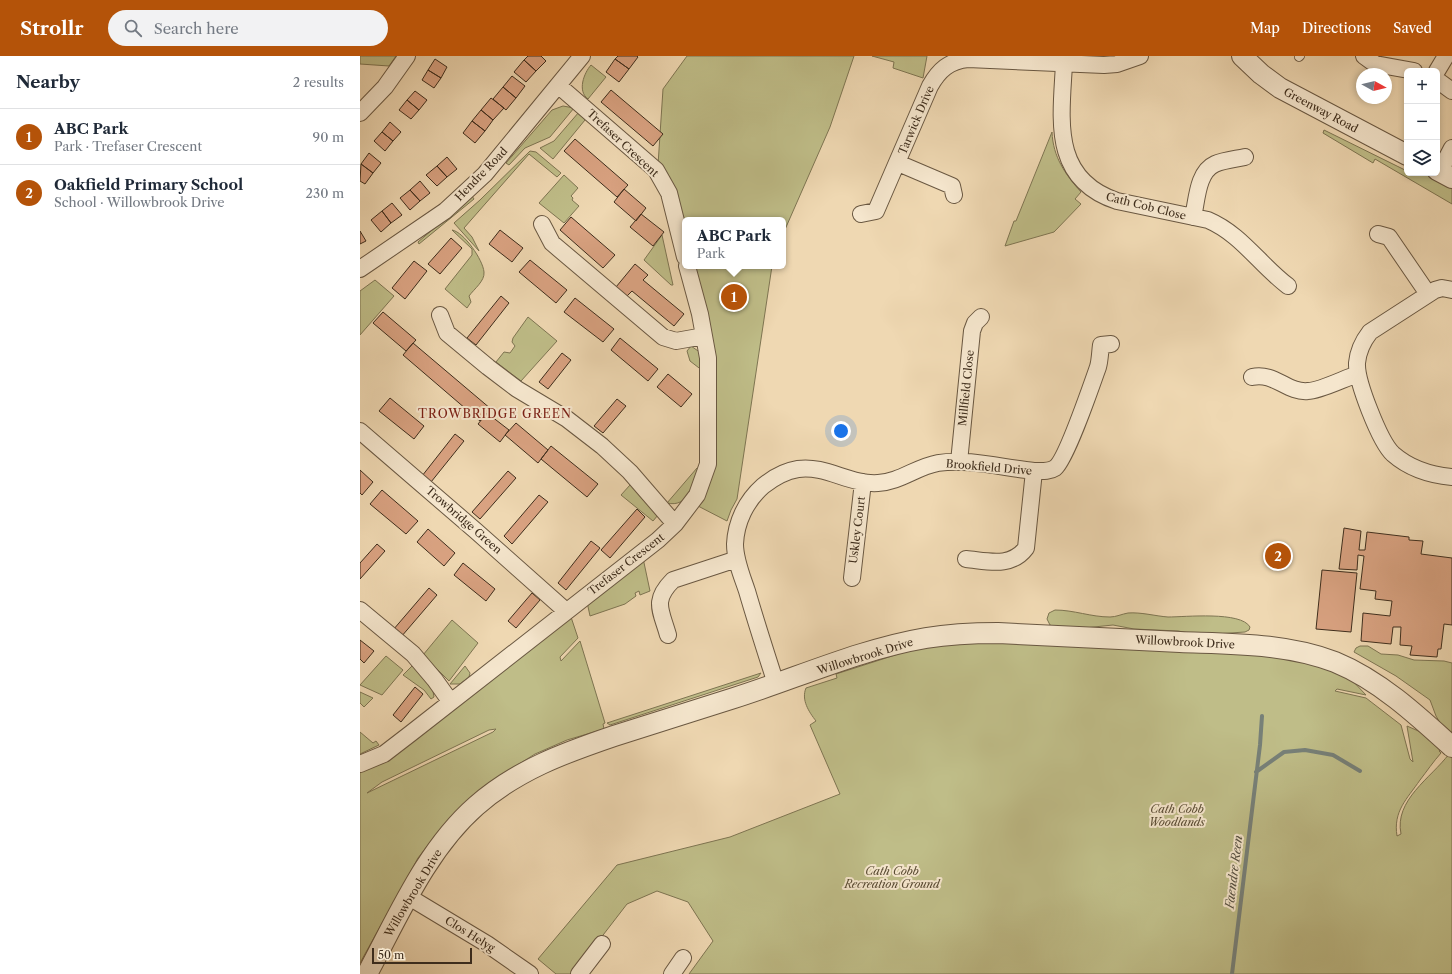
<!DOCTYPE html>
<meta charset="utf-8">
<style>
:root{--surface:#fff;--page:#f2f2f3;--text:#1f2937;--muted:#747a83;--line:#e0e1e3;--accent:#b45309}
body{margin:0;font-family:"Libre Caslon Text",serif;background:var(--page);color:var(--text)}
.controls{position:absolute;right:12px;top:12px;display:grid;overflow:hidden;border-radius:6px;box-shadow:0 2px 6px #0003}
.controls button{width:36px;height:36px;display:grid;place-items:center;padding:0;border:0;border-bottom:1px solid var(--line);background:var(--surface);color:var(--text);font:20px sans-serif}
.compass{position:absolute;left:996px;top:12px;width:36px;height:36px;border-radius:50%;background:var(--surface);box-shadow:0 2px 6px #0003;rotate:98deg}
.scale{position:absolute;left:12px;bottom:10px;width:100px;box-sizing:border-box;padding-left:4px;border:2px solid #3e2d1c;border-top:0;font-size:11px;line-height:14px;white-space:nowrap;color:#3e2d1c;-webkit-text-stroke:3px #f5e6cd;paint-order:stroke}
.you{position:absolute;left:481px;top:375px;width:14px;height:14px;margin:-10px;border:3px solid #fff;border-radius:50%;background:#1a73e8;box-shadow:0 0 0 6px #1a73e833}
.badge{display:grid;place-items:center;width:26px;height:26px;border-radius:50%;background:var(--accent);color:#fff;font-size:13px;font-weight:700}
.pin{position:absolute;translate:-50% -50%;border:2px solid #fff;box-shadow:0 1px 4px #0006}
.popup{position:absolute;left:322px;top:161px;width:104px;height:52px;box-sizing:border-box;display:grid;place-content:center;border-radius:6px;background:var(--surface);filter:drop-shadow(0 1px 3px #0005);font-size:13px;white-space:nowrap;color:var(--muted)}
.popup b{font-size:15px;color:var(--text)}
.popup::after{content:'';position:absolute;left:50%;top:100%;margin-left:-8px;border:8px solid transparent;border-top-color:var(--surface)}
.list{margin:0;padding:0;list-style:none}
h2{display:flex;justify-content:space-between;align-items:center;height:52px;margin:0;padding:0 16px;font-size:17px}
h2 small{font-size:13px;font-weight:400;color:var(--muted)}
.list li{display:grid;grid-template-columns:26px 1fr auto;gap:12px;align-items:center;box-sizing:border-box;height:56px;padding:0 16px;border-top:1px solid var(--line)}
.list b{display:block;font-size:15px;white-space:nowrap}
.list p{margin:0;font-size:13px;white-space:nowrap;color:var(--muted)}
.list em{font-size:13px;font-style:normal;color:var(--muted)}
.icon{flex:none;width:22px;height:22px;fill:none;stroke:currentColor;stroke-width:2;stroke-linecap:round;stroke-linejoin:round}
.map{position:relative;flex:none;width:1092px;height:918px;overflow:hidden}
header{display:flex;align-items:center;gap:24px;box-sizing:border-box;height:56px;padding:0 20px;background:var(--accent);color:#fff}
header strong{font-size:19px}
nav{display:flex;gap:22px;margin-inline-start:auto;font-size:14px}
.search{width:280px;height:36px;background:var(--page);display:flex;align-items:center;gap:10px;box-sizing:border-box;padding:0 14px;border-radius:22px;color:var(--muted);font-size:15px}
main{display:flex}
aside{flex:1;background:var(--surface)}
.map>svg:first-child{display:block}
.green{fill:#bfbd88;stroke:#7e7552;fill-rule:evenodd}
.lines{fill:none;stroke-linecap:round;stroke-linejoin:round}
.stream{stroke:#778078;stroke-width:4}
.building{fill:#d9a281;stroke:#3e2d1c}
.service-casing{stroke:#6a5842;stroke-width:10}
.minor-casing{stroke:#6a5842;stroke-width:18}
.tertiary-casing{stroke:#6a5842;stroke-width:22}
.service{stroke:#f5e6cd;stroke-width:8}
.minor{stroke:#f5e6cd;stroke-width:16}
.tertiary{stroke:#f5e6cd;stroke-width:20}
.labels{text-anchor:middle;stroke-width:4;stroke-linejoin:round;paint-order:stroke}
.street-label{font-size:11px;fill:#3e2d1c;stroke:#f5e6cd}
.park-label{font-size:11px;font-style:italic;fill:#584a32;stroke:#f5e6cd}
.neighbourhood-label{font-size:12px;letter-spacing:1px;fill:#7a1f14;stroke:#f5e6cd}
.water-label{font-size:12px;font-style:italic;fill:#565042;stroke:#f5e6cd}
</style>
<header>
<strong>Strollr</strong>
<div class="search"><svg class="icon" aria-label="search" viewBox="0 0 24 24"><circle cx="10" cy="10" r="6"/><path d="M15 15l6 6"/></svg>Search here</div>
<nav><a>Map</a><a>Directions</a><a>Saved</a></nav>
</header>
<main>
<aside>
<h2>Nearby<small>2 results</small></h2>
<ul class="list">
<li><span class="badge">1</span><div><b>ABC Park</b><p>Park · Trefaser Crescent</p></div><em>90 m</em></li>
<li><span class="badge">2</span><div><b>Oakfield Primary School</b><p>School · Willowbrook Drive</p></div><em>230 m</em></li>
</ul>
</aside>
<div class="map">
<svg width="1092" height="918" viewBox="0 0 1092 918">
<rect width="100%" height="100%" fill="#efd8b2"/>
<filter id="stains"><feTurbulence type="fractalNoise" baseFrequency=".005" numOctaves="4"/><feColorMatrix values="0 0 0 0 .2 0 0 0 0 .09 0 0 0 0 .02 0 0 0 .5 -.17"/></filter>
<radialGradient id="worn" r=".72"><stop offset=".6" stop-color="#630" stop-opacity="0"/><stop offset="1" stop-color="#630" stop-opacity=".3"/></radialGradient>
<!-- green -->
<path class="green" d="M0,0H36L29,10L0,8Z
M327,0H494L470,71L423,178V164H325V178L298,109L303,33Z
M512,0H567L563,22L533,12L534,6Z
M231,9L246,21L228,43C217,35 224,17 231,9Z
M203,50L214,52L190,81L165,92L149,109L146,107L192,54Z
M219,56L225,64L193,103L180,92L194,85Z
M964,74L1047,115V117H1072L1092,129V148L1015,103L1013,107L963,77Z
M692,76C693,101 705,118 721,136L715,143L721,148L694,176L645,190L654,165H656Z
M170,95L176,96L201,117L197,121L169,98L104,172L112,181L119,195L94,167L120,144Z
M204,119L218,132L211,140L213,142L212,144L219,150L204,167L179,147Z
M112,140L114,143L59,188L58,186Z
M92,174C104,176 123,204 124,216C125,225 114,233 109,240L111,246L107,252L85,233L112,199V193Z
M302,179L313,229H311L284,204Z
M333,210H412L377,443L371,454L367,465L338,450L353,406Z
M15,224L34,240L0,279V235Z
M168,261L197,285L161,325L136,306L144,296L150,297L155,290L152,286L153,282Z
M331,290L341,297L343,315L330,305L327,295Z
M337,412L341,414C333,429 328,452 307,447Z
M273,428L298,459L293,465L261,439L270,429Z
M283,502L290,535L280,539L279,535L275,537L276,540L265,548L230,560L227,546Z
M695,554C714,554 731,561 750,561C756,561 762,558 768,557C781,556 795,560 808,561C825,561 881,555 890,571L889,574L885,576L840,579L818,575L774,573L753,569L724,572H697L690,569L687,563L689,557Z
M210,558L218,582L200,601L201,605L220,585L245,667L243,668L244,673L207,684L175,698L124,730L99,754L81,772L58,802L0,907V711ZM136,673L133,676L7,737L22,726L129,674Z
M92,564L118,587L89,625L63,599Z
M599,584L926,600L989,621L1006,639L977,633L975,635L1006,642L1041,669L1050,703L1053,706L1047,670L1072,681L1082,691L1079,695L1081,697C1073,706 1067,715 1060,724C1047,743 1033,755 1037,780L1041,778C1034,744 1071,722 1089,698L1092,700V918H329L353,885L328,846L297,835L267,848L213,918H196L178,903L257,809L370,781L480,738L450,669L456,665C449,656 441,644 446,632L477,622L476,618L557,592Z
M1000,590H1008L1021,598L1038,599L1054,604L1084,605L1092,607V676L1088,675L1082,670L1076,660L1070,644L1036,620L994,596L996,592Z
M26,600L43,614L22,639L0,629Z
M52,610H56L73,635L74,641L71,643L64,634L43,619Z
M105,610L110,617L109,621L100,628H90Z
M401,617L398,621L250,669L247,667Z
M0,636L13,642L4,651L0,647Z
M0,676L13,687L16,685L19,689L0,698Z"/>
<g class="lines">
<!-- stream -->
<path class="stream" d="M896,716L924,696L945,694L973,699L1000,715
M872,918L900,689L902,660"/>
</g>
<!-- building -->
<path class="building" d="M168,0H181L186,5L176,15L164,4Z
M258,0H277L278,1L269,13L255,3Z
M75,3L87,11L81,22L68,14Z
M255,3L269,13L259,26L246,16Z
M164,4L176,15L166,26L154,16Z
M68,14L81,22L74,32L62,24Z
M152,20L165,30L156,42L143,31Z
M143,31L156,42L146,54L133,43Z
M251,34L303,78L293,90L241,46Z
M55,35L67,44L59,54L47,44Z
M131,42L144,52L133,64L121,54Z
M47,44L59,54L51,63L39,54Z
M121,54L133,64L125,75L112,65Z
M112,65L125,75L115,87L103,77Z
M30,66L41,76L33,85L22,76Z
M22,76L33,85L25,95L14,85Z
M215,83L268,129L257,141L204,95Z
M9,97L21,107L13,117L1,108Z
M87,101L97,113L87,121L77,110Z
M1,108L13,117L5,128L0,125Z
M77,110L87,121L77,130L66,119Z
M60,125L70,137L60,145L50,134Z
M264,133L286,152L276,165L254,146Z
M50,134L60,145L50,154L40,142Z
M32,147L42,159L31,167L22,155Z
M22,155L31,167L21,176L11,164Z
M281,158L304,176L293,190L270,171Z
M211,161L255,199L243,212L200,174Z
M140,174L163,192L152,206L129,188Z
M0,175L6,185L0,188Z
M91,182L102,192L80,218L68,208Z
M170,204L207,234L196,247L159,216Z
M54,205L67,215L45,243L32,232Z
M275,208L288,219L283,224L324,258L314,270L272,235L267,240L256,231Z
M141,240L149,247L116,289L107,282Z
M215,242L254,273L243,286L204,256Z
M23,256L56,284L46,295L13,267Z
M260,282L298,313L288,325L251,294Z
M53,287L131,353L120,365L43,299Z
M202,297L211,304L188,333L179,326Z
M308,318L332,338L321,351L297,331Z
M30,342L64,370L54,383L19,355Z
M257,343L266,350L243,377L234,370Z
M127,357L149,374L140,386L118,368Z
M156,367L188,394L178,407L145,379Z
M95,378L104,385L71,426L62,420Z
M191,390L238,428L227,441L181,403Z
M0,414L13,426L2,439L0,437Z
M148,415L156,422L120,463L112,456Z
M22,434L58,465L46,478L10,448Z
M179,439L188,446L152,488L144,480Z
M277,453L285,461L250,502L241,494Z
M984,472L1001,475L999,494H1005L1007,476L1049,481V484L1063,485L1061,498L1092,502V569L1084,568L1081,593H1078L1077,601L1050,599L1052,590L1040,589L1041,571H1033L1031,588L1001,585L1003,557L1030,560L1032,545L1015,543L1016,535L1000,533L1004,500L998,499L997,514L979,513Z
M68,473L95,497L84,510L57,486Z
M231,485L240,492L206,534L198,527Z
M17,488L25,495L0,523V507Z
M103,507L135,533L126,545L94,519Z
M962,514L997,517L991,576L956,573Z
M69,532L77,539L41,581L33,574Z
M172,537L180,544L156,572L148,565Z
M0,584L14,595L4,607L0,603Z
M55,631L63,638L41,666L33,659Z"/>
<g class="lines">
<!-- service casing -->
<g class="service-casing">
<path id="service" d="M939,1L940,0"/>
</g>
<!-- minor casing -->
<g class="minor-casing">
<path id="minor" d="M1004,0L1015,8L1054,15
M704,8C701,64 691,123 757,145L848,164C881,178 900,209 928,230
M1077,15L1086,0
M1077,24L1092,35
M199,30L296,114L309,137L325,201
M0,57L25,31L47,0
M538,107L592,130L594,139
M1080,115L1092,92
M501,158L516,155L570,30C579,14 589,5 608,3L744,9L757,8L780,0
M833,161C837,145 837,116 855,108C864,104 876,103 885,101
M182,168L192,187L303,281L316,285L344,280
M1018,178L1029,181L1068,238
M0,213L85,155L125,118L222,0
M1092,234L1082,232L1075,234L1010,276C1003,285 998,295 997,307C996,325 1020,386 1033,398C1050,413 1070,419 1092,421
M80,259L87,277L128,311L157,333L207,363L242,390L270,416L315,468
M892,321C915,316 927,337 948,335C960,335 985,322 998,318
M0,375L116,475L206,555
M599,406L612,275L615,267L621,261
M606,503C628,505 651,512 666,492L674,415
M492,522L503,426
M0,554L53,598L75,624L90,645
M308,579C301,554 292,545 313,524L377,503
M416,628C406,597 396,566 387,535C382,520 375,504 375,488C376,466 386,445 403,430C413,422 425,415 438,413C466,409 490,429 518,427C540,426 556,411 578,407C608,402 643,412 674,415C681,415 689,416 695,412C706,404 732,328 738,311C740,304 740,296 741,289L751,288
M0,708L24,698L50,678L298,484L315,468L337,439L348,408V302L340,258L327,210
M49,841L127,888L170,918
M219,918L242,888
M312,918L323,902"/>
</g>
<!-- tertiary casing -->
<g class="tertiary-casing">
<path id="tertiary" d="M882,0L901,18L920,32L1047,99
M1077,114L1092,122
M7,918C38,861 66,794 116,750C157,714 204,697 254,680C294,667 334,655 374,642C437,622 501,593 566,582C590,578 614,577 638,577C699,580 759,583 820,586C871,588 926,587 975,606C1019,624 1057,659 1092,691"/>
</g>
<!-- service -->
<use href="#service" class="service"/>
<!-- minor -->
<use href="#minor" class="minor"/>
<!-- tertiary -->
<use href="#tertiary" class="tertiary"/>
</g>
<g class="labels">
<!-- street labels -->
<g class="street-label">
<text transform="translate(961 54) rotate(28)" y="4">Greenway Road</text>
<text transform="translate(556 64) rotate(-67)" y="4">Tarwick Drive</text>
<text transform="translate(263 87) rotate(43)" y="4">Trefaser Crescent</text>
<text transform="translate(121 118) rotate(-46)" y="4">Hendre Road</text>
<text transform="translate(786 150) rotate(14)" y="4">Cath Cob Close</text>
<text transform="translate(606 332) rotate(-84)" y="4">Millfield Close</text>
<text transform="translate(629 411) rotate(5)" y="4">Brookfield Drive</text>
<text transform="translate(104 464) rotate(41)" y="4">Trowbridge Green</text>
<text transform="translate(497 474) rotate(-83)" y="4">Uskley Court</text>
<text transform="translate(266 508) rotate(-38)" y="4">Trefaser Crescent</text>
<text transform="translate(825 586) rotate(3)" y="4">Willowbrook Drive</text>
<text transform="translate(505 600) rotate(-17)" y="4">Willowbrook Drive</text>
<text transform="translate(53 837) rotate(-59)" y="4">Willowbrook Drive</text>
<text transform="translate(110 878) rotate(32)" y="4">Clos Helyg</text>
</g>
<!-- park labels -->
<g class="park-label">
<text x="817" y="757">Cath Cobb<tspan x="817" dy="13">Woodlands</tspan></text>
<text x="532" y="819">Cath Cobb<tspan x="532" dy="13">Recreation Ground</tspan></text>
</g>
<!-- neighbourhood labels -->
<g class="neighbourhood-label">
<text x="135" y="362">TROWBRIDGE GREEN</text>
</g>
<!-- water labels -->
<g class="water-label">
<text transform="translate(874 816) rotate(-83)" y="4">Faendre Reen</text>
</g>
</g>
<rect width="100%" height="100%" filter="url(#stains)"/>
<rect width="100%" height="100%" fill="url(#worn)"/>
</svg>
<div class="controls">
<button>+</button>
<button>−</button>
<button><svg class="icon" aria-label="layers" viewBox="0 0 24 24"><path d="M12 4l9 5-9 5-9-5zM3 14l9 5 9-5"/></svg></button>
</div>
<svg class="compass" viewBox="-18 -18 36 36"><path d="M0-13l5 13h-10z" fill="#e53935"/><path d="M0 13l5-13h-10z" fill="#747a83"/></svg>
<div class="scale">50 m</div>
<div class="you"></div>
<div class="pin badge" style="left:374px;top:241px">1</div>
<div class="popup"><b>ABC Park</b>Park</div>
<div class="pin badge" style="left:918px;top:500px">2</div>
</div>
</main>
